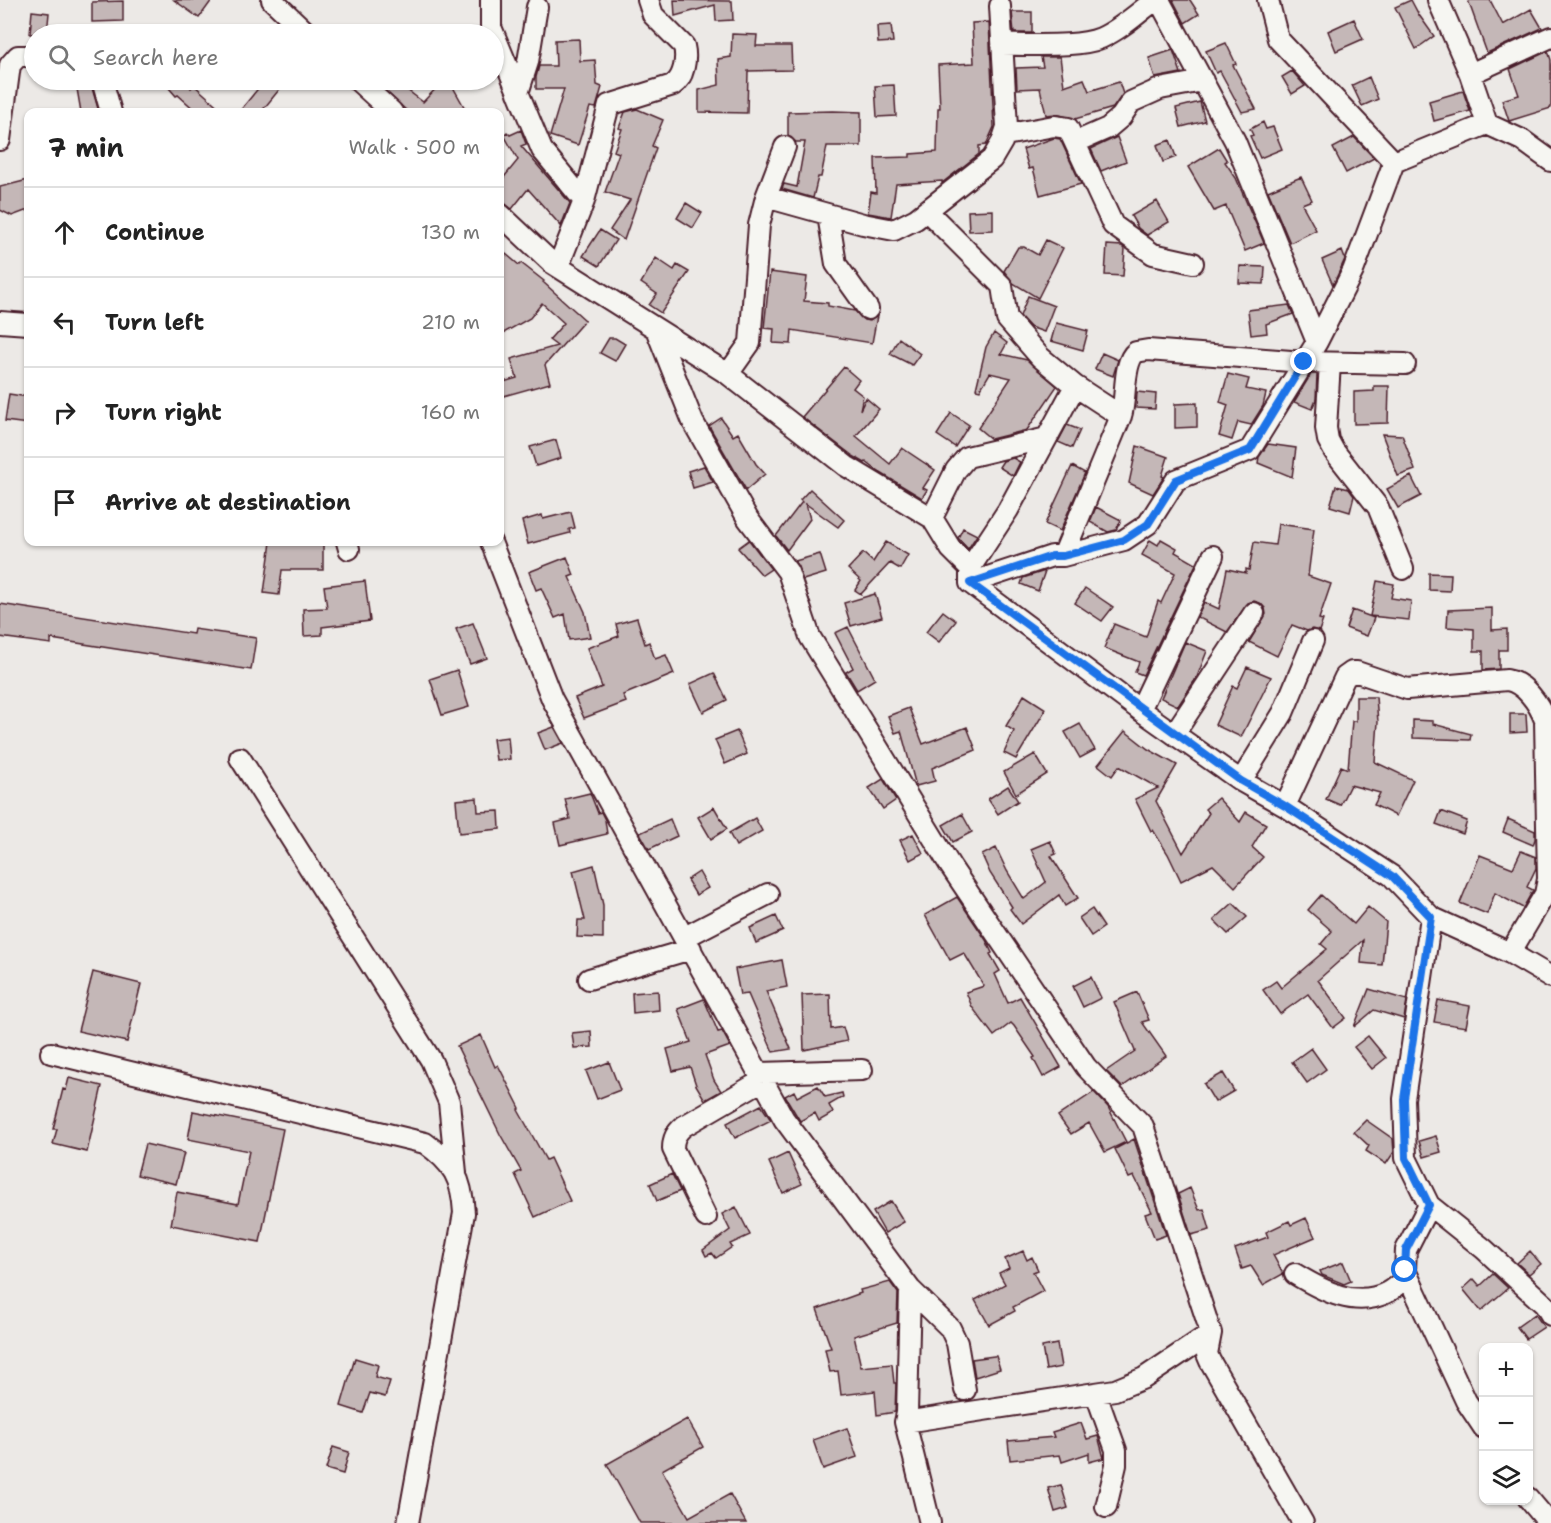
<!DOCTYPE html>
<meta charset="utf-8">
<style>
:root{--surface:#fff;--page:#f2f2f2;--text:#222;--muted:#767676;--line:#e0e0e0}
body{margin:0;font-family:"Shantell Sans",sans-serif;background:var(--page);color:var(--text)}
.controls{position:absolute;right:18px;bottom:18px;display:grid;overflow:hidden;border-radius:12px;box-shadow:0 2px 4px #0004}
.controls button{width:54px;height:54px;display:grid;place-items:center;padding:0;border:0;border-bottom:2px solid var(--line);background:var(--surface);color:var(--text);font:30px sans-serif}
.stop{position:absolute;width:18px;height:18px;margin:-14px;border:4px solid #1a73e8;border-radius:50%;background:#fff}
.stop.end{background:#1a73e8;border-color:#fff;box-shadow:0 2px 6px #0008}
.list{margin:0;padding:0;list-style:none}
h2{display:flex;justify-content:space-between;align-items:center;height:78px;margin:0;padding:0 24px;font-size:26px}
h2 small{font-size:20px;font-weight:400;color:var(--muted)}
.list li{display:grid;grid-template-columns:39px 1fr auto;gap:18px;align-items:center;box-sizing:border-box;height:90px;padding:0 24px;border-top:2px solid var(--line)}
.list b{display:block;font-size:22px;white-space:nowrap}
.list em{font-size:20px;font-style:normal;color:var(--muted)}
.icon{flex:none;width:33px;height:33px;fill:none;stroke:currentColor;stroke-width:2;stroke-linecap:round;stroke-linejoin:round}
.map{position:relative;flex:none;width:1551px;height:1523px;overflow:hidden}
.search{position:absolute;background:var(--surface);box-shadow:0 2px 4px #0004;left:24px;top:24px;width:480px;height:66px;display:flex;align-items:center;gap:15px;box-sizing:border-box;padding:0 21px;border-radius:33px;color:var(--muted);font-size:22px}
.panel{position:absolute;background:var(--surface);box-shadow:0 2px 4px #0004;left:24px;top:108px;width:480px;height:438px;border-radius:12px}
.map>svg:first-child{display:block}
.building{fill:#c4b7b7;stroke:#4a1f2b;stroke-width:1.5}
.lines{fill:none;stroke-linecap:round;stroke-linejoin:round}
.minor-casing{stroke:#4a1f2b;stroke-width:24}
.minor{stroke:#f6f6f2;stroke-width:20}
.route{stroke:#1a73e8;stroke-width:8}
</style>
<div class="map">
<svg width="1551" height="1523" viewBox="0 0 1551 1523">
<rect width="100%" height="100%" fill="#ece9e6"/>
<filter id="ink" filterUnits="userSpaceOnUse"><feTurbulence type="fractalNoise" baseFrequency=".0167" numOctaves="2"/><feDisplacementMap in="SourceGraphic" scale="12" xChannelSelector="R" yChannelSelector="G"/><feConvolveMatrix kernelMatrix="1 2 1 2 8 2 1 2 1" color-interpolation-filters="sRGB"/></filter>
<g filter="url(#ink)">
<!-- building -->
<path class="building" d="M174,0H212L199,18Z
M674,0L732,1L733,20L716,21L715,5L675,16Z
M1173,0H1190L1199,14L1185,23Z
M1411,0L1419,15L1434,36L1416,49L1395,7Z
M1468,0H1490L1503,25L1531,9L1542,28L1487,53Z
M123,1V21L92,22V2Z
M32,11L49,13L47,34H30Z
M1012,12H1032V33H1014Z
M1354,19L1363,39L1336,51L1328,31Z
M989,22L994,127L986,145L979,146V154L942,183V181L896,184L891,217L868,213L871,192L876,193L875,158L910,157V154L937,152L938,108H940L938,65L974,63L972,23Z
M891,25L893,42L878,43L877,26Z
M732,34L757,35L756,46H791L792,70L748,71L747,113L699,112V90L719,85L718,59L731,57Z
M579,39L580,61L595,60L597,85L602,87L596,108L590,107L578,145L550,136L564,89H536V77L539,66H556L555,40Z
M1226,43L1236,64L1233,65L1256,109L1242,112L1220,71L1216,73L1206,51Z
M1173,50L1181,73L1155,78L1149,58Z
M1548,51L1551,60V108L1509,121L1502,100L1519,95L1510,69Z
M1041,57H1060L1064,86L1084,79L1089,91L1119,82L1123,94L1113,108L1075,119L1056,114L1046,115L1040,88L1017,89L1016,68L1043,67Z
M1292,71L1305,86L1292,94L1282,77Z
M1369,77L1378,99L1362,106L1352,85Z
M162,80H196L189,85L191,88L194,85L224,112H197L178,95L176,96Z
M265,80H287L261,112H239Z
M374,80H401L398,83L423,102L444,80H449L467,112H408Z
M90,81L99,112H81L76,83Z
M894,85L896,116L877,117L875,86Z
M1463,91L1470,111L1434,121L1429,101Z
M1200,102L1205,121L1181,127L1176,108Z
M637,109L663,120L652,146L656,148L624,240L610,230L630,200L605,192L619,153L614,151L622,129L619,128L625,112Z
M833,111L861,112V146H827L821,177H818L813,198L782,189L784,184L797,187L805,142H796L788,136V112Z
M1263,122L1266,129L1273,127L1282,149L1260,158L1250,136L1253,135L1250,129Z
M521,130L526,144L521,146L570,203L561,226L528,189L512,209L500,200V182L518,160L504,135L507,132L510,135Z
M1117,137L1126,161L1101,171L1091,149Z
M1354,137L1374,158L1346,173L1333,148Z
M1054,138L1060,139L1081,184L1040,195L1033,168L1029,169L1023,149Z
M1170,140L1176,157L1163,162L1157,145Z
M1219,148L1227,161L1225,162L1236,178L1264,243L1245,251L1226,206L1214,211L1188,167Z
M1301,177L1312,200L1302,204L1316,230L1290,243L1268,191Z
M28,180V210L12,216L0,210V187Z
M1157,201L1169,222L1147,235L1138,228L1131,216Z
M686,203L702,213L693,228L677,218Z
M993,210V230L969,231L968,211Z
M600,230L616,240L599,266L583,256Z
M1046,240L1063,248L1038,298L1013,283L1004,271L1018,247H1024L1038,255Z
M1107,245L1122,246L1125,249L1123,276L1105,275Z
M500,249L519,265L521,263L544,281L543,282L585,320L545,365L550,383L500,397V383L517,378L511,359L557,346L549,340L564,323L542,303L530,318L500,335Z
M1342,251L1345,259L1333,285L1322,260Z
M656,258L674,270L677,265L689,272L661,313L649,305L657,294L641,283Z
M1240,266L1265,267L1264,284L1239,283Z
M770,272L807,277L804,301L828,303V306L855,311L864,320L870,321L877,316L872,343L792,330L791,344L773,343L774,329L764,328Z
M1028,296L1054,306L1044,332L1030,327L1020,316Z
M1289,305L1293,314L1266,324L1267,333L1251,335L1248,310Z
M1056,323L1088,331L1083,350L1051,341Z
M994,333L1007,343L1001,354L1027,360L1057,386L1027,430L991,439L978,428L1011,378L990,373L980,390L976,389L986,347Z
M609,338H615L625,344L615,361L600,353Z
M899,338L920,354L912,365L890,354Z
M1102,353L1118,360L1113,376L1095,369Z
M844,367L859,380L853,388L863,396L860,410L866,398L879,409L856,436L890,464L902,448L935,470L923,488L927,490L922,498L879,472L866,462L865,463L853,456L802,417Z
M1228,374L1249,379L1246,389L1266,393L1263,406L1251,425L1238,422L1232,440L1219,436L1228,405L1220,402Z
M1311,374H1317L1316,399L1312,409L1294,402Z
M1374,386H1389L1388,423L1354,424V392L1374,391Z
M1137,392L1156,394L1155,409L1136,408Z
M9,394L28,397V424L5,421Z
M1197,403V427L1175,428V404Z
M951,413L969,425L955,447L937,435Z
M721,418L733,436L738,433L756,464L765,474L746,490L709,426Z
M1067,425L1080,430L1072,448L1058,442Z
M1382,434L1402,435L1415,470L1398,476Z
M556,440L561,458L536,466L530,447Z
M1268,444L1296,448L1292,477L1258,463L1259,457Z
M1137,446L1168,457L1162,476L1164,477L1153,494L1129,483Z
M1013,458L1020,462L1013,476L999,467L1003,461Z
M704,466L713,482L693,488L688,471Z
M1072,466L1085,473L1060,531L1045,524Z
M1411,476L1421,496L1398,508L1387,489Z
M1336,486L1349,489L1354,496L1350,512L1330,506Z
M810,489L844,520L838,527L806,504L810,519L787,550L776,536L802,502L800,500Z
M1096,507L1121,520L1116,530L1108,532L1090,522Z
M571,512L575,528L569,529L570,533L528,544L522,521L542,515L543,519Z
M1278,524L1314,529L1308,576L1331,584L1319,619L1323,620L1319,631L1312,629L1307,631L1292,625L1277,656L1249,642L1266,614L1265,608L1260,603L1254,601L1248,603L1227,632L1197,617L1204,602L1219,609L1227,569L1246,573V569L1249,570L1254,542L1275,545Z
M963,528L977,535L968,549L958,538Z
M1161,539L1177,548L1175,552L1196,564L1143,675L1135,672L1139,662L1104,648L1114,624L1146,637L1158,601L1161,603L1175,573L1142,555L1150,540L1158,545Z
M749,540L771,569L762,575L738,548Z
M271,542H323V570H282L279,595L264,593Z
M886,542L908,555L900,569L890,563L861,594L855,590L861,581L848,569L863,553L873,562Z
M820,554L826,573L803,580L795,561Z
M567,557L574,575L569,577L585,612L590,637L569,640L565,614L555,618L541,588L536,590L529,572Z
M1045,571L1038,591L1021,584L1023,578Z
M1429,573L1451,574L1450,591L1429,590Z
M365,581L370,621L322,627V635L304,636L303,609L327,608L324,586Z
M1377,581L1394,584L1391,598L1411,601L1409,620L1370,616Z
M1085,588L1113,607L1102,621L1075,603Z
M875,594L882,617L851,626L844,603Z
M0,604L193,634L194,629L256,638L251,670L51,639V644L0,637Z
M1492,608V630L1507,629V650H1499V669L1483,670V651H1474V629L1447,627L1448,610Z
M1352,610L1374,618L1367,636L1346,628Z
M943,611L956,621L939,642L926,632Z
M637,618L645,644L649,642L655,659L666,655L674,674L623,695L626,702L584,718L575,698L602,687L587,648L619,636L616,624Z
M473,623L487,658L470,664L456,629Z
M848,627L875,679L857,690L846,672L853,668L835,633Z
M1185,642L1207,651L1197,677L1178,706L1161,698Z
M1247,667L1271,677L1241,737L1215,725L1233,686L1237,688Z
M457,670L469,707L442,715L430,679Z
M714,673L727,700L703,712L690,684Z
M1024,695L1046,709L1016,759L1004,753L1014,731L1006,726Z
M1356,697H1376L1378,722L1375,762L1413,780L1396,816L1374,805L1380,793L1350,785L1340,805L1326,799L1341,766L1348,769L1352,721H1356Z
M909,708L923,744L967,727L976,750L932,768L935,781L916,786L901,731L895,733L888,716Z
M1510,714H1526L1527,732L1510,733Z
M1413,720L1433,721V724L1471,734L1470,740L1413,738Z
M1080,724L1095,750L1080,758L1065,732Z
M554,727L563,743L545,750L538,733Z
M737,731L747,754L725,764L715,740Z
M1125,731L1148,749L1177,765L1156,801L1183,853L1209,813L1205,809L1218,798L1240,822L1246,812L1266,824L1252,847L1263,857L1235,887L1213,865L1181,881L1168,854L1153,830L1151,831L1135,799L1158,788L1119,766L1112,776L1098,765Z
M508,737L510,759L496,760L493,739Z
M1035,754L1047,774L1016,794L1004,772Z
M883,779L896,800L883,809L869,788Z
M1008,786L1018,801L998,814L988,799Z
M590,793L598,813L601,812L605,820L607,834L560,845L555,823L570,819L565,799Z
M477,798L478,812L499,811L500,829L459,833L456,800Z
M714,807L727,829L711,839L698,817Z
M1441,811L1467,821L1463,834L1436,824Z
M962,814L972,832L953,842L943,825Z
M755,818L762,831L736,846L729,833Z
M670,819L677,836L649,849L640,833Z
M1508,819L1535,831V839L1533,845L1503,832Z
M913,834L923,853L910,860L900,840Z
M1050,841L1056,854L1051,856L1078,898L1065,906L1059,895L1021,924L1010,909L1012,907L990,873L982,855L996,848L1007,871L1024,899L1046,882L1031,849Z
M1521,851L1536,857V868L1527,887L1533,890L1523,908L1495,893L1487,914L1460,903L1480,855L1513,868Z
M594,865L603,905V938L577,937L578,920H585L573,871Z
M699,872L708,888L696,895L687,880Z
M1321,895L1354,924L1368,907L1386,922L1382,965L1361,963L1363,940L1318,980L1346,1018L1333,1028L1308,994L1280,1014L1263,990L1276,981L1281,988L1327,949L1321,944L1332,931L1308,910Z
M957,897L986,940L992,953L990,954L1000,971L995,974L1008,1003L1020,997L1061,1067L1043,1077L1033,1058L1035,1057L1014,1026L1011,1023L994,1036L972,1007L966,992L984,986L964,953L950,960L925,915Z
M1233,903L1247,917L1228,934L1214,920Z
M1092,909L1104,927L1091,936L1079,918Z
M776,916L783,931L756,943L750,928Z
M782,960L787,987L766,991L791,1049L773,1052L748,994L740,995L735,969Z
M93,972L141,984L127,1042L78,1031Z
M1091,977L1101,998L1083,1007L1073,986Z
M1369,989L1407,1000L1404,1019L1374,1010L1354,1027Z
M658,991L659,1010L633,1013L632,993Z
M1137,992L1149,1020L1142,1022L1166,1056L1122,1087L1106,1071L1135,1051L1114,1002Z
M830,994L831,1029L843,1027L847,1041L804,1050L802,995Z
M704,999L718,1032L722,1031L730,1046L705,1055L714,1080L721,1091L705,1100L696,1085L690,1067L673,1071L667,1049L691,1042L678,1009Z
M1438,1000L1470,1006L1466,1027L1434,1022Z
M591,1031L592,1047L574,1048L572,1033Z
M481,1035L495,1067L498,1065L520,1108L518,1110L546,1160L550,1158L570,1201L535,1217L515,1174L521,1171L500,1134L457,1046Z
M1368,1036L1386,1058L1372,1069L1354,1047Z
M1311,1048L1326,1069L1307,1083L1292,1062Z
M609,1062L620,1090L597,1099L586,1071Z
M1223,1073L1234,1091L1215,1102L1204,1084Z
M69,1078L102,1086L87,1152L53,1144L57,1129H53L63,1089L66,1090Z
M818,1086L825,1097L842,1093L843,1097L829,1105L833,1113L819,1121L815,1113L800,1121L785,1096L794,1091L797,1097Z
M1094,1092L1108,1107L1126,1142L1105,1152L1089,1123L1071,1134L1058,1116Z
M761,1105L771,1120L735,1138L727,1123Z
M193,1111L283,1129L260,1242L171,1225L177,1192L238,1204L249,1151L188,1139Z
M1366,1120L1393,1139L1394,1152L1386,1164L1366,1151L1369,1146L1354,1132Z
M1436,1136L1441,1152L1424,1157L1419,1141Z
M1134,1139L1166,1235L1155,1239L1145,1214L1152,1212L1134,1176L1129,1178L1115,1149Z
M145,1144L184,1153L176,1184L137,1175Z
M788,1153L802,1184L783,1193L769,1162Z
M672,1174L680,1191L657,1201L650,1184Z
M1190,1188L1199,1210L1204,1209L1210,1230L1191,1235L1178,1194Z
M891,1201L904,1222L885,1233L873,1212Z
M736,1207L750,1235L730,1244L732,1247L716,1258L712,1253L706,1256L703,1250L730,1230L722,1214Z
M1306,1218L1315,1237L1273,1255L1283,1274L1263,1285L1251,1266L1242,1269L1235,1249L1268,1237L1266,1232L1289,1221L1291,1225Z
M1023,1251L1027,1260L1032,1257L1038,1270L1033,1272L1043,1291L1013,1307L1015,1311L989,1325L975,1300L1005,1284L999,1273L1009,1268L1005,1259Z
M1530,1251L1541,1264L1529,1274L1517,1263Z
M1343,1262L1351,1281L1344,1284L1322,1275L1320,1271Z
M1493,1274L1508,1288L1481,1311L1463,1289L1474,1279L1480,1286Z
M890,1282L898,1293L897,1323L854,1336L861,1367L892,1364L894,1383H896L895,1412L877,1415L875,1391L841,1395L838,1371L830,1372L825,1349L831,1348L817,1309L861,1293L860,1290Z
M1535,1314L1544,1327L1526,1339L1517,1327Z
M1057,1344L1061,1367L1046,1370L1042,1347Z
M994,1356H996L1000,1369L975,1377L972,1359Z
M355,1358L378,1365L375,1377L390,1381L385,1397L370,1393L363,1413L341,1406Z
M687,1419L703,1447L662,1470L689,1517L730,1494L746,1523H640L607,1464Z
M1081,1423L1087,1439L1098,1436L1104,1458L1089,1462V1453L1062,1462L1060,1455L1010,1460L1008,1441L1054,1437L1052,1432Z
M847,1428L857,1457L823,1469L813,1440Z
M333,1447L349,1452L343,1474L326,1469Z
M1061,1485L1068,1508L1055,1512L1048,1488Z"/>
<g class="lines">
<!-- minor casing -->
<g class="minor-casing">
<path id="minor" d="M272,0L308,34
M491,0V27L542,150L584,201
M1268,0L1278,39L1394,162
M1438,0L1470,74L1487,124
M1002,45C1028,44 1078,48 1101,38C1121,29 1138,13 1155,0
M1470,74L1551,37
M102,80L111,112
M357,80L392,112
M518,93L528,62L537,7
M1005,135L1054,126L1068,128L1113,225L1153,254L1193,263
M0,140L10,65L18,56H34
M1076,142L1108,128L1121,117L1131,102L1160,89L1203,81
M766,197L863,224L894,230L916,219L992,159L1002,142L1007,127L1000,6
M927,211L1002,286L1007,319L1040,357L1075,386L1121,416
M500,214L552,263L728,374L846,466L932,518L951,549L970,568V583L1140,710L1241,781L1285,806L1392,876L1431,917L1510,953L1551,977
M828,215L836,264L868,309
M558,267L584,201L609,105L673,85C684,78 687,59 684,46L653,15L648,0
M0,322L28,324
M656,329L693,422L748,519L788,572L810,637L951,867L1086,1067L1143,1126L1211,1333L1207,1354L1210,1361L1303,1523
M1317,342L1353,271L1394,162L1487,124L1522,140L1551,161
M1330,363L1326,428L1328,440L1334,451L1378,507L1403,569
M728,374L750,343L759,225L766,197L785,147
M932,518L956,470L967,457L1047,438
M347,542L349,549
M491,542L552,699L784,1119L910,1289L907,1413L905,1422L930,1523
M1063,556L1121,416C1127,399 1122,363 1136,352L1148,350L1304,362L1405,364
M970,568L1008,510L1075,386
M970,583L1052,556H1063L1124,540L1148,524L1176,480L1250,450L1317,342L1235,141L1159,0
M1140,710L1213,556
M1174,734L1254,613
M240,758L431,1060L449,1102L456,1173
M1241,781L1283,713L1313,641
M1285,806L1345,677L1352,672H1357L1407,689L1507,680C1525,683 1539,704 1545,720L1548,879L1545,894L1510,953
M1431,917L1404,1099L1406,1158L1429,1205L1484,1249L1545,1305L1551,1315
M685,937L768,894
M589,979L691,949
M51,1053L425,1143C453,1163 462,1178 464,1213L408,1523
M759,1073L862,1070
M1429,1205L1406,1250L1405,1270L1466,1401L1484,1428
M706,1217L673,1149C673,1138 676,1133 684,1126L763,1080
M1295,1274C1323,1291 1356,1309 1388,1292C1395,1288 1401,1282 1407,1278
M910,1289L950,1328L957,1343L965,1390
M1096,1394L1116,1450V1465L1106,1507
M905,1422L1115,1390L1144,1378L1211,1333
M1528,1498L1544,1517L1551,1522"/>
</g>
<!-- minor -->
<use href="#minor" class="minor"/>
</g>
</g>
<g class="lines" filter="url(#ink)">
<!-- route -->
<path class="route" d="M1304,362L1250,450L1176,480L1148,524L1124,540L1063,556H1052L970,583L1241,781L1285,806L1392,876L1431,917L1404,1099L1406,1158L1429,1205L1406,1250L1405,1270"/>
</g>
</svg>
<div class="controls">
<button>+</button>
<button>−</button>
<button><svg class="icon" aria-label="layers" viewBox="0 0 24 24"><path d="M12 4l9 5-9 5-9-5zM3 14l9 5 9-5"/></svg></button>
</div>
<div class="stop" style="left:1405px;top:1270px"></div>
<div class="stop end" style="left:1304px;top:362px"></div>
<div class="search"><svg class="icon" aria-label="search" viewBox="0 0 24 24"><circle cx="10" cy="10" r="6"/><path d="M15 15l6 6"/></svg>Search here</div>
<section class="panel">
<h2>7 min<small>Walk · 500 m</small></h2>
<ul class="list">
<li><svg class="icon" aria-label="ahead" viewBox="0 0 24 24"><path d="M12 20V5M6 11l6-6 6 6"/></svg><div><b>Continue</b></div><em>130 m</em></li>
<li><svg class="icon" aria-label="left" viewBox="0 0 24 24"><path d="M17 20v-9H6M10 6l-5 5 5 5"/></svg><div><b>Turn left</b></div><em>210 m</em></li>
<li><svg class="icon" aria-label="right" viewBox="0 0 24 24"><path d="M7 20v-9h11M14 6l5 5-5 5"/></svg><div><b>Turn right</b></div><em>160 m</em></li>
<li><svg class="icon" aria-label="arrive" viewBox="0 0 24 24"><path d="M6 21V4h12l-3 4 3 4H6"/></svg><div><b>Arrive at destination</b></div></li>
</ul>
</section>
</div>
